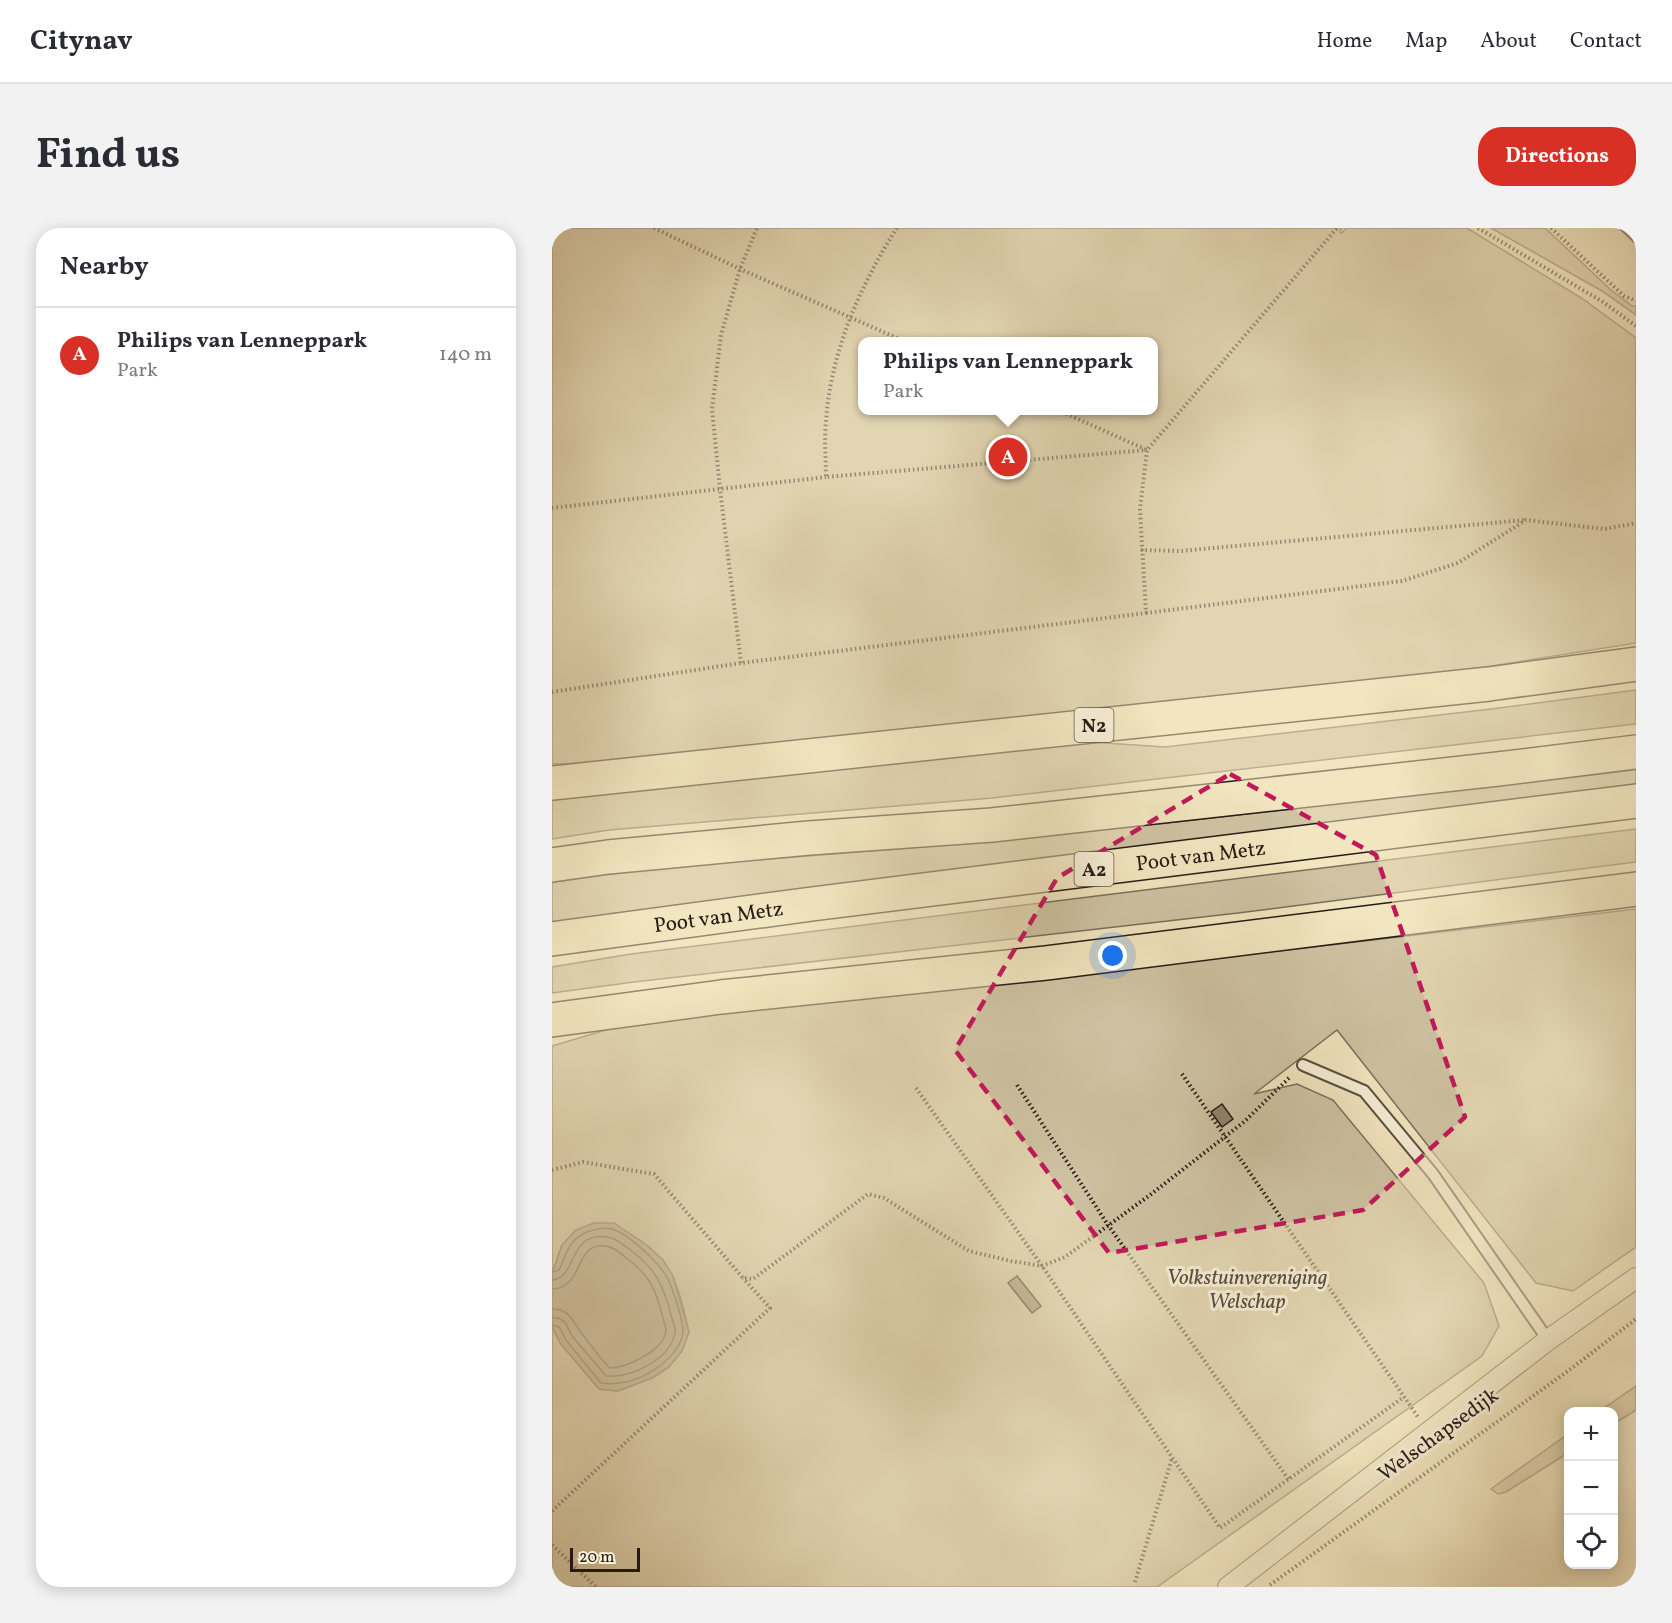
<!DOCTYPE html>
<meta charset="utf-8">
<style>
:root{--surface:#fff;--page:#f2f2f3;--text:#2b2b33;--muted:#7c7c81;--line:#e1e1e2;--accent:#d93025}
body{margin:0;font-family:Vollkorn,serif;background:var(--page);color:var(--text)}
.controls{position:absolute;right:18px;bottom:18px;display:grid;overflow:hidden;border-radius:12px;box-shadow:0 3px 15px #0003}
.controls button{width:54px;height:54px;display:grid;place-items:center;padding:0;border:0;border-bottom:2px solid var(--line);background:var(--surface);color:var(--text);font:30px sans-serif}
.scale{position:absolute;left:18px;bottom:15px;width:70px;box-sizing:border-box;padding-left:6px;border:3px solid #261a15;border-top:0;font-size:16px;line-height:21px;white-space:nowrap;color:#261a15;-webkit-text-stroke:4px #f7efd6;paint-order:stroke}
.you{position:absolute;left:561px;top:728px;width:21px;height:21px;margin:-15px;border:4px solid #fff;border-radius:50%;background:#1a73e8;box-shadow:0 0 0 9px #1a73e833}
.badge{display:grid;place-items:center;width:39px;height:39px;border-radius:50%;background:var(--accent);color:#fff;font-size:20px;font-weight:700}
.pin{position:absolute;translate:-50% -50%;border:3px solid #fff;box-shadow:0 2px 6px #0006}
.popup{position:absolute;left:306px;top:109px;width:300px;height:78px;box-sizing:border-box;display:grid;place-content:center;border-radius:12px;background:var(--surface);filter:drop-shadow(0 2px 4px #0005);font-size:20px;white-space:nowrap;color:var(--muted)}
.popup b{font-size:22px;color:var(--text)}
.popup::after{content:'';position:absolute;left:50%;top:100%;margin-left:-12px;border:12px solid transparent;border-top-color:var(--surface)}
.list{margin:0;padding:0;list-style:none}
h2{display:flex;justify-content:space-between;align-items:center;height:78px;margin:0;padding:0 24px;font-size:26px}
h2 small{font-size:20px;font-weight:400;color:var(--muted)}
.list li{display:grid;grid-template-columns:39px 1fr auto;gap:18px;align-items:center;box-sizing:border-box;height:96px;padding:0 24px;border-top:2px solid var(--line)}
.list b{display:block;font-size:22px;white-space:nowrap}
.list p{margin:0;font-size:20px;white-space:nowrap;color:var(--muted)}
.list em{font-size:20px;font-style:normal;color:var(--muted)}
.icon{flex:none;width:33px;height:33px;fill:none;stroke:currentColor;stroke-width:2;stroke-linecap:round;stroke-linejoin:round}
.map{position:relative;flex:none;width:1084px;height:1359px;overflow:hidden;border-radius:24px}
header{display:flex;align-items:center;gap:36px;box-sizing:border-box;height:84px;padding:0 30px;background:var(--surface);border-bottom:2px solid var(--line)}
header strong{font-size:28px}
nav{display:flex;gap:33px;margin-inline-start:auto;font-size:21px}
.intro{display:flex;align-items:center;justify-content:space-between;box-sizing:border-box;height:144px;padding:0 36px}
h1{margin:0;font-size:42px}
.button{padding:15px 27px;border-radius:24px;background:var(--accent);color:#fff;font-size:21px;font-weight:700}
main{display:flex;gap:36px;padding:0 36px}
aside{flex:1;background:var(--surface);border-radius:24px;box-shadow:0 3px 15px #0003}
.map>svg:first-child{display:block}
.green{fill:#cfc3a3;stroke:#7a6e5c;stroke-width:1.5;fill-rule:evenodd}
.water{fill:#ada186;stroke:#776b59;stroke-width:1.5}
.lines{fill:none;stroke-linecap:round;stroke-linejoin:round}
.shore{stroke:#6a5e4e;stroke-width:1.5}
.building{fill:#90846e;stroke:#261a15;stroke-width:1.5}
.lane-casing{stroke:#594d40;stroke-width:14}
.street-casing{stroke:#594d40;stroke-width:22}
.highway-casing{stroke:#261a15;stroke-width:36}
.path{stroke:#261a15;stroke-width:4;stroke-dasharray:1.5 3;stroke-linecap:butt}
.lane{stroke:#f7efd6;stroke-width:10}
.street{stroke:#f7efd6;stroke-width:20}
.highway{stroke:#f2e6c0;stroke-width:33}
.marked{fill:none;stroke:#c2185b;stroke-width:4.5;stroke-dasharray:12 8;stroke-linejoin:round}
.labels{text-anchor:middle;stroke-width:6;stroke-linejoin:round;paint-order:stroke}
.shield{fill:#f7efd6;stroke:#655a4f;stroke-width:1.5}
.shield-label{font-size:20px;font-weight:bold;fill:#261a15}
.street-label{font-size:21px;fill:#261a15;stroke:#f7efd6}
.park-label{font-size:21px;font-style:italic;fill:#594d40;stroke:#f7efd6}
</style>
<header>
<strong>Citynav</strong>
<nav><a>Home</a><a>Map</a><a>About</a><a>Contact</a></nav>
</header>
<div class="intro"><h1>Find us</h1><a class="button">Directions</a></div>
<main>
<aside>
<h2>Nearby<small></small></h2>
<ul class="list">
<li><span class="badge">A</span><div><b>Philips van Lenneppark</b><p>Park</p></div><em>140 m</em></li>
</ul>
</aside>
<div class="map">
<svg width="1084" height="1359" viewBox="0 0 1084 1359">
<rect width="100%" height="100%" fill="#f2e6c0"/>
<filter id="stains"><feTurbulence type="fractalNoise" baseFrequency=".00333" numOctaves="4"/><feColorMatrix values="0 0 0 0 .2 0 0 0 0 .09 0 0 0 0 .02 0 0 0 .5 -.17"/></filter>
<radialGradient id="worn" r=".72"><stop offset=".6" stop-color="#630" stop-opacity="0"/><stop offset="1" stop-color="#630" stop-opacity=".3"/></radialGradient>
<!-- green -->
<path class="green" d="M0,0H790L788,4L790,5L794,0H915L1031,71L1084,110V415L933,439L652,475L247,512L46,535L0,536ZM310,113H602V182H310Z
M939,0H993L1059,62L1080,78H1084V87L1050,63Z
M1084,462V496L440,570L57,602L0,611V570L538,514L613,519L939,481Z
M1084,538V556L0,696V654C148,632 298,627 447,612C660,592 872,565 1084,538Z
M1084,601V634L686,685L82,754L0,765V739L79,726Z
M1084,681V1019L1021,1063L984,1055L785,802L702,866L745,856L781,872L932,1055L947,1098L930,1128L605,1359H0V1099L9,1116L47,1161L66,1163L100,1150L117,1139L137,1104C125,1054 123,1038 79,1006L10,1017L0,1046V818L74,796L461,754Z
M1084,1158V1182L1062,1196V1184L1048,1183Z
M1016,1206V1225L954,1264L946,1266L939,1261Z"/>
<!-- water -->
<path class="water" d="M42,995H62L96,1018L111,1032L121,1048L137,1104L130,1123L117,1139L100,1150L66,1163L47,1161L9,1116L0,1099V1046L10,1017L24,1002Z"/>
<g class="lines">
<!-- shore -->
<path class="shore" d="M0,1044L7,1042C13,1029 16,1015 29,1007C37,1002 50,999 60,1001C77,1006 106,1034 115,1049C121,1061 130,1089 131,1102C131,1119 114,1134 102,1142C87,1152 67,1158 49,1155L14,1112L7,1099L0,1097
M0,1052C26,1050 15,1003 56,1009C63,1010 70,1016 76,1020C102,1039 111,1055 119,1087C120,1092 124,1099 123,1105C118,1132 79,1150 54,1148L20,1108L13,1094L6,1090H0
M0,1061C33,1060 21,1015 53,1018C60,1018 67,1024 73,1029C97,1046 104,1061 111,1090C112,1094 114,1099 114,1103C112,1117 96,1127 85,1132C77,1136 68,1140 58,1140C50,1133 35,1112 28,1103C19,1091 17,1081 0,1081"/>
</g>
<!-- building -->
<path class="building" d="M1067,0H1084V16Z
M670,876L681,891L670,899L659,884Z
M465,1048L489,1078L480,1085L456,1055Z"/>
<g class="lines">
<!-- lane casing -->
<g class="lane-casing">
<path id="lane" d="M751,837L812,863L881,946L996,1112"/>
</g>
<!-- street casing -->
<g class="street-casing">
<path id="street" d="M676,1359L996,1112L1084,1050"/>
</g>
<!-- highway casing -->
<g class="highway-casing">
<g id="highway">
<path d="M0,555L937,456L1084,436"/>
<path d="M0,637L56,629L257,610L440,597L946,541L1084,524"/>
<path id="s1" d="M0,711L260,676L1084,573"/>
<path d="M0,792L169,769L494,735L1084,661"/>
</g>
</g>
<!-- path -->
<path class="path" d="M102,0L188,41L352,113
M345,0C308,57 278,126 274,194C272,212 274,231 274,249L595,222
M926,0L1051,74L1084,98
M999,0L1072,68L1084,73
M506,182L595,222
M0,280L274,249
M589,322L628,323L973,292
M594,385L850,353L906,335L974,292L1053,301L1084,295
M189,435L168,261L160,181L169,107L188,41L205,0
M0,464L189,435L594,385L588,281L595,222L785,0
M630,846L866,1189
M465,857L556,997L737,1252
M364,860L490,1038L668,1300L852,1169
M0,942L31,934L102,946L191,1050L201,1051L316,966L332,970L417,1023L459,1033L490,1038L513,1029L598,967L692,894L739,848
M0,1283L218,1080L191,1050
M0,1317L44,1359
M583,1354L620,1230
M718,1357L1020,1140L1084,1091"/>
<!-- lane -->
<use href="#lane" class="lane"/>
<!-- street -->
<use href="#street" class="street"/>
<!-- highway -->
<use href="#highway" class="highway"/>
</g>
<!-- marked area -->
<path d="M0 0H1084V1359H0ZM678,546L824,627L913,889L811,982L557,1025L403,822L505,650Z" fill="#f2e6c0" fill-opacity=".55" fill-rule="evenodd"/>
<path class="marked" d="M678,546L824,627L913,889L811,982L557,1025L403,822L505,650Z"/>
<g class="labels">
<!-- shield labels -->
<g class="shield">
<rect x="522.5" y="480" width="39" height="34" rx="4.5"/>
<rect x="522.5" y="624" width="39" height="34" rx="4.5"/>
</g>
<g class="shield-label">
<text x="542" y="504">N2</text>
<text x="542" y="648">A2</text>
</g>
<!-- street labels -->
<g class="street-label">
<text dy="7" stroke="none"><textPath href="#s1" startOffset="654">Poot van Metz</textPath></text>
<text dy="7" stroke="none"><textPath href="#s1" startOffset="168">Poot van Metz</textPath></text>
<text transform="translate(886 1206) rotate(-36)" y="7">Welschapsedijk</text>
</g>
<!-- park labels -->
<g class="park-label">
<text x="695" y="1056">Volkstuinvereniging<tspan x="695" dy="24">Welschap</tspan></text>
</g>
</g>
<rect width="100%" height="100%" filter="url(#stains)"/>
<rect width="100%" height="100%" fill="url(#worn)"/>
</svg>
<div class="controls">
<button>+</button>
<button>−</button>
<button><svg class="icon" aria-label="locate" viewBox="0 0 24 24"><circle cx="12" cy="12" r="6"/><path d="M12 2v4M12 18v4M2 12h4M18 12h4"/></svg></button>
</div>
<div class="scale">20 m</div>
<div class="you"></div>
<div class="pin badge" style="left:456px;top:229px">A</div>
<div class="popup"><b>Philips van Lenneppark</b>Park</div>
</div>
</main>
